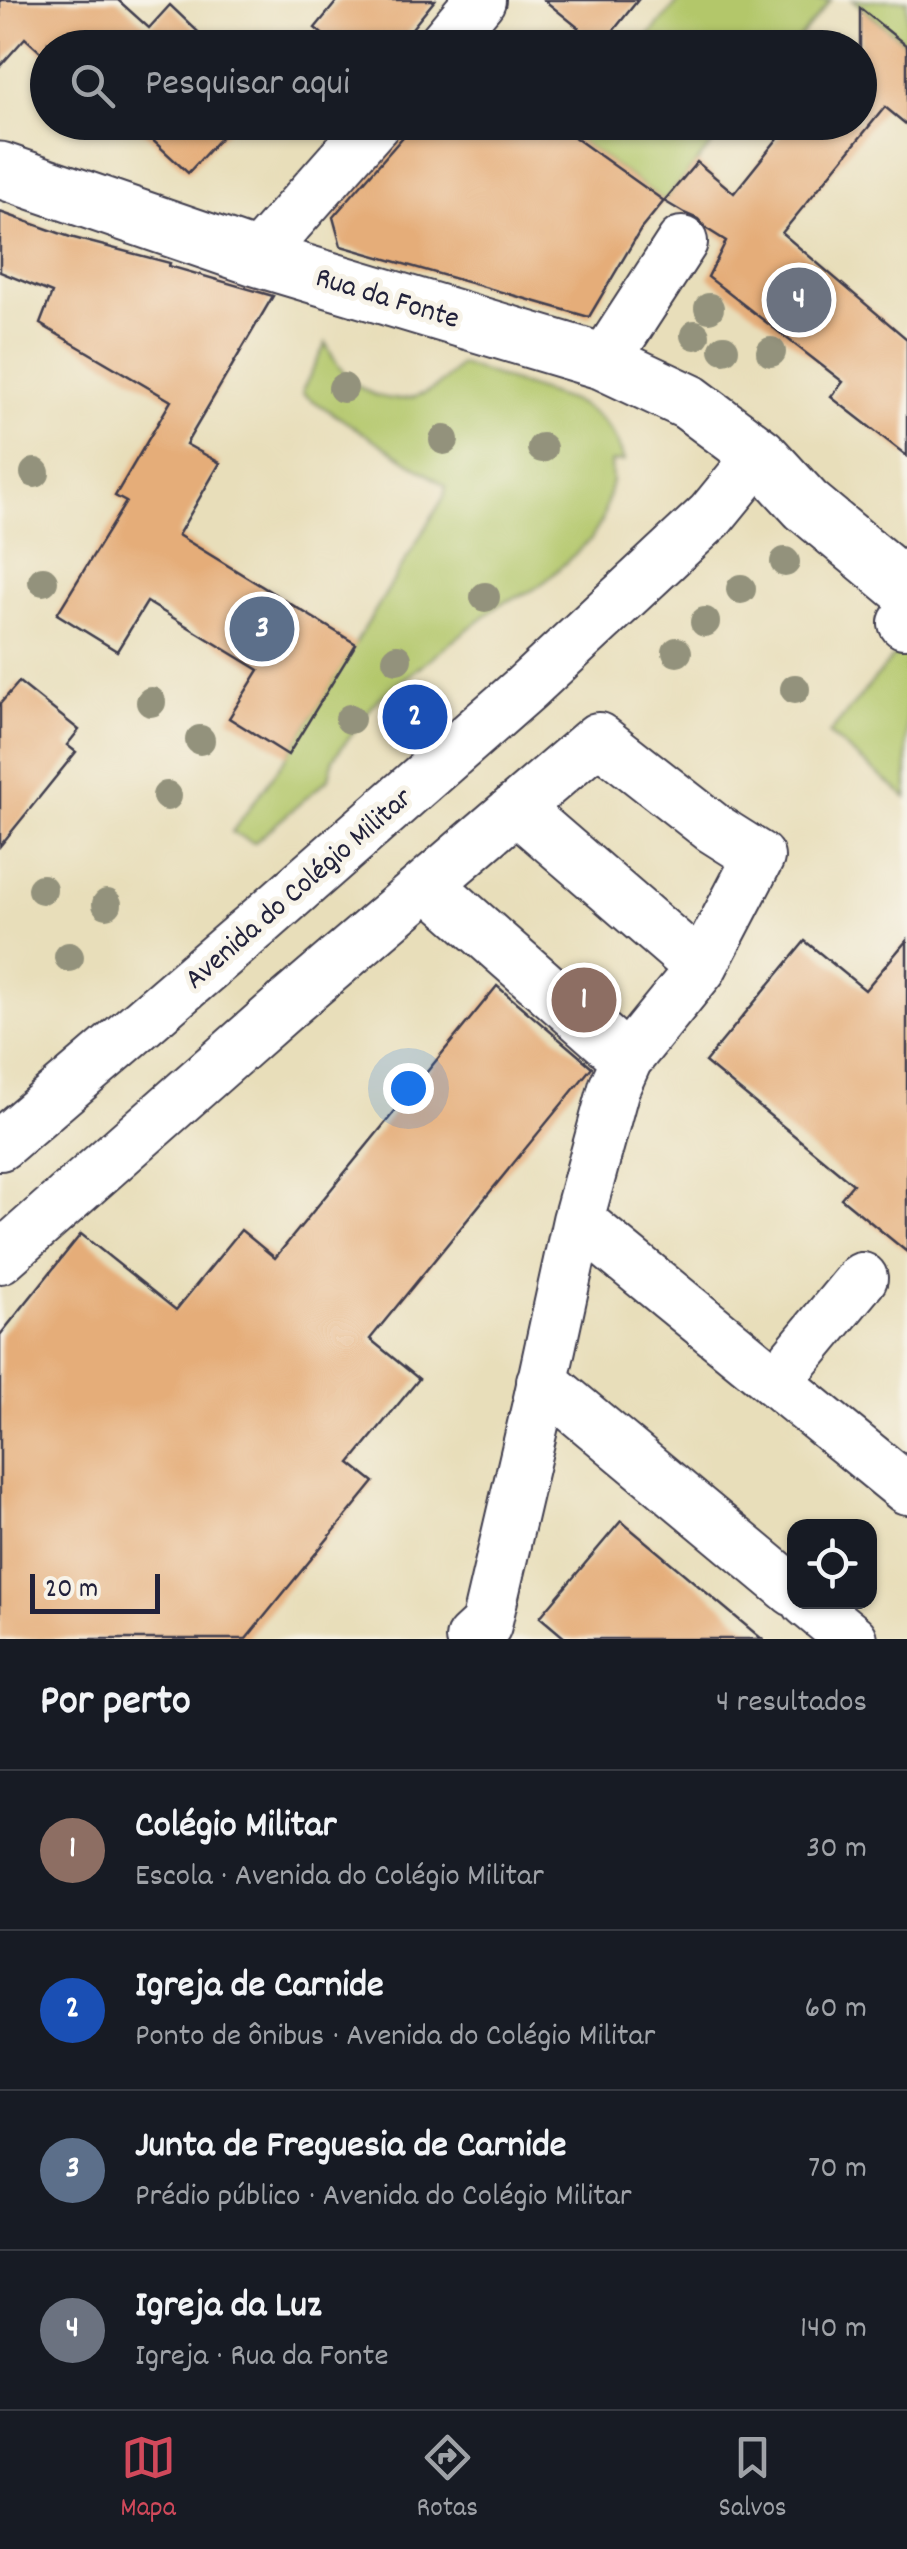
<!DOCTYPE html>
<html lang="pt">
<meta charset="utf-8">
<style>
:root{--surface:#171b24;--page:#242831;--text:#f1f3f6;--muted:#9ea1a6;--line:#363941;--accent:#d1495b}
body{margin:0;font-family:Dekko,sans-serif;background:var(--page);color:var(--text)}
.controls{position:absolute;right:30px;bottom:30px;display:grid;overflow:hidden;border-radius:20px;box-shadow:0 2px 8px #0004}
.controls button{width:90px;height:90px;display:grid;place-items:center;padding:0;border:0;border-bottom:2px solid var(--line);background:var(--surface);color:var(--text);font:50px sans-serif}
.scale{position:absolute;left:30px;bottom:25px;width:130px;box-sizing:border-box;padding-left:10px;border:5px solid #22223b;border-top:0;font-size:28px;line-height:35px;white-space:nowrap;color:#22223b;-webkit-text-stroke:8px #f7f3e8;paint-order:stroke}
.you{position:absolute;left:408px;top:1088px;width:35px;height:35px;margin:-25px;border:8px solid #fff;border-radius:50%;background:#1a73e8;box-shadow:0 0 0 15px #1a73e833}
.badge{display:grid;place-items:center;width:65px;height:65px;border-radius:50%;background:var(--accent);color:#fff;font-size:32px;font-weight:700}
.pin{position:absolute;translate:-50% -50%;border:5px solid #fff;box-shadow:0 2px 10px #0006}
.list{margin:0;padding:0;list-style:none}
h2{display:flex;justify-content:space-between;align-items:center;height:130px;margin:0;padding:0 40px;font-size:42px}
h2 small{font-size:32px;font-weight:400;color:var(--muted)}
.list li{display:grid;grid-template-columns:65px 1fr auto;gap:30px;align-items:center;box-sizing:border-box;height:160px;padding:0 40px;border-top:2px solid var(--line)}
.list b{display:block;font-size:38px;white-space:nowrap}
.list p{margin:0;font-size:32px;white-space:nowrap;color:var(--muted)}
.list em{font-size:32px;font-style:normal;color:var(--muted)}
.icon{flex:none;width:55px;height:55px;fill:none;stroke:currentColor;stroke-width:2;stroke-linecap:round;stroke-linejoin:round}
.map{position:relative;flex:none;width:907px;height:1639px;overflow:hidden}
.search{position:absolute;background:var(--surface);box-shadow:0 2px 8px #0004;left:30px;right:30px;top:30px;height:110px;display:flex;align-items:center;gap:25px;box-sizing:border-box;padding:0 35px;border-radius:55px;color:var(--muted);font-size:38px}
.sheet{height:770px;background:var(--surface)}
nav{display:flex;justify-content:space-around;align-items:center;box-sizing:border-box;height:140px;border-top:2px solid var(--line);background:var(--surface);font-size:28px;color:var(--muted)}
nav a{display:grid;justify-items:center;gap:5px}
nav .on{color:var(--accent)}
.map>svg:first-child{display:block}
.green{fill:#b3c76b;stroke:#6a7453;stroke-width:2.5}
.building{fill:#e5ad79}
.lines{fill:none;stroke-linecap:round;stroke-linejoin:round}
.minor-casing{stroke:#403e4e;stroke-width:54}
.major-casing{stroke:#403e4e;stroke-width:59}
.minor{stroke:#fff;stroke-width:50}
.major{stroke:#fff;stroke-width:55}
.tree{fill:#93927c}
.labels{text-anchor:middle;stroke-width:10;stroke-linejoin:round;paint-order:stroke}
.street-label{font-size:30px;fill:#22223b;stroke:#f7f3e8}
</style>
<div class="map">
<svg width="907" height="1639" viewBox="0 0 907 1639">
<rect width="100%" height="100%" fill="#f7f3e8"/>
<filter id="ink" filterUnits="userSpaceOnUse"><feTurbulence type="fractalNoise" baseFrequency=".01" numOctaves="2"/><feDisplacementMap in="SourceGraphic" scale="20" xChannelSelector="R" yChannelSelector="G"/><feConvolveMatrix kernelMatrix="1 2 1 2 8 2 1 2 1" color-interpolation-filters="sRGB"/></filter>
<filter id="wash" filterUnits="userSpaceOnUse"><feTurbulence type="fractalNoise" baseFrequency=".0048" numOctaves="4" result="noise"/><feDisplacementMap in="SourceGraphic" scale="40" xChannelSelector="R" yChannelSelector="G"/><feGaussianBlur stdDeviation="2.25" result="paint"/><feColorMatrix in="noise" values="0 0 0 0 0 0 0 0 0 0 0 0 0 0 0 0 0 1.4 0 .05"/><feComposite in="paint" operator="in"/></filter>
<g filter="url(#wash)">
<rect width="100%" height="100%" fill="#e8deba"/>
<!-- green -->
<path class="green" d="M680,0H831L792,47H639Z
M853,0H907V44Z
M575,123H730L664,201L567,132Z
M326,343C352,406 417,420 460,364L577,403C602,417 616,433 624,461L611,462L612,481L606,506L602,521L591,539L548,579L533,590L500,604L377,700L333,759L329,778L254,843L232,832L288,755L444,497L446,486L303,394V389Z
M907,640V798L829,734Z"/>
<g id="blocks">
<!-- building -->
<path class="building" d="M0,0H118L149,28L170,5L215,48H52L48,43V59L25,38L0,66Z
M338,0H435L396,48H339L315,28Z
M544,0H638L601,46Z
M860,8L907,46V125L885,107L782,233L907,339V456L831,397L843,382L708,277L726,241L707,229L698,219L684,213L664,201L697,162L734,193L791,122H860Z
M133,122H235L188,173Z
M416,122H553L664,201L641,229L589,317L341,246L333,217Z
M0,212L70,237L170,263L169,266L273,296L186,444L220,463L178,535L356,644L288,755L229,718L259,670L147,602L117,651L57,614L126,502L115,496L171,401L40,324L52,293L0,272Z
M19,682L79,730L67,745L76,752L0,846V704Z
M907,940V1252L841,1198L853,1184L705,1062L805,941L865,990Z
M497,986L592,1067L370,1339L419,1379L350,1463L374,1482L246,1639H0V1335L81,1234L176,1310L241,1230L275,1258Z
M621,1521L762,1639H566L540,1617Z"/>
</g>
</g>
<g filter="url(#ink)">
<use href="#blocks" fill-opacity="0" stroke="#403e4e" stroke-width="2.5"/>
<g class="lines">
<!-- minor casing -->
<g class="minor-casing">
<path id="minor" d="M440,48L480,0
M256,258L376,122
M604,362L682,242
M904,623L907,619
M516,808L701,968
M428,884L627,1059
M0,1145L263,919L526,688L711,515L760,455
M578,1220L907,1489
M0,1258L281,1010L598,738L713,828L759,857L701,968L627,1059L614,1088L578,1220L539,1399L486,1625L471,1639
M542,1381L794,1591
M776,1382L862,1278
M807,1602L852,1639"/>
</g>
<!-- major casing -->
<g class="major-casing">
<path id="major" d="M0,170L256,258L604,362L689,402L760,455L806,505L907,589"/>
</g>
<!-- minor -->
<use href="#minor" class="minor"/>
<!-- major -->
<use href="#major" class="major"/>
</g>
<!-- trees -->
<g class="tree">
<circle cx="709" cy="308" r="15"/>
<circle cx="695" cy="335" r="15"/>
<circle cx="724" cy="349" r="15"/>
<circle cx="771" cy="352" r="15"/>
<circle cx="343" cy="388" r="15"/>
<circle cx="444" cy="440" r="15"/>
<circle cx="542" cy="448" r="15"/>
<circle cx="35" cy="473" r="15"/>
<circle cx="785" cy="562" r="15"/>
<circle cx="43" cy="581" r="15"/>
<circle cx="741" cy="589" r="15"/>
<circle cx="485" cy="597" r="15"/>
<circle cx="705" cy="622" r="15"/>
<circle cx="677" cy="652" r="15"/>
<circle cx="397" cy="659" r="15"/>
<circle cx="795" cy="689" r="15"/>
<circle cx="151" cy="702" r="15"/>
<circle cx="350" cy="719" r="15"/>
<circle cx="200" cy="740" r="15"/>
<circle cx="167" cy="796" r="15"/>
<circle cx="42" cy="889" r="15"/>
<circle cx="107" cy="904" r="15"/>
<circle cx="69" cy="957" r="15"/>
</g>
</g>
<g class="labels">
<!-- street labels -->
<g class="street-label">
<text transform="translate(388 296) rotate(17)" y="10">Rua da Fonte</text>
<text transform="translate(297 887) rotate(-41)" y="10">Avenida do Colégio Militar</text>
</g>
</g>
</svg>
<div class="controls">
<button><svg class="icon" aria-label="locate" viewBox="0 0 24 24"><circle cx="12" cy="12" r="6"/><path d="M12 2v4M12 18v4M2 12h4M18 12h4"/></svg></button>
</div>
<div class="scale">20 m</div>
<div class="you"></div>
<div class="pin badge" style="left:584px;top:1000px;background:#8d6e63">1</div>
<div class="pin badge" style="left:415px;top:717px;background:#1a4fb4">2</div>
<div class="pin badge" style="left:262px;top:629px;background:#5c6f8a">3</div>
<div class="pin badge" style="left:799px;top:300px;background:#6b7280">4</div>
<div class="search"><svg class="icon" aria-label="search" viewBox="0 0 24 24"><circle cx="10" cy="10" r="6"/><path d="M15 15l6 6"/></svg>Pesquisar aqui</div>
</div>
<section class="sheet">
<h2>Por perto<small>4 resultados</small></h2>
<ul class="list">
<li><span class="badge" style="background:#8d6e63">1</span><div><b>Colégio Militar</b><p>Escola · Avenida do Colégio Militar</p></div><em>30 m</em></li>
<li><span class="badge" style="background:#1a4fb4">2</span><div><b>Igreja de Carnide</b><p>Ponto de ônibus · Avenida do Colégio Militar</p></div><em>60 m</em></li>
<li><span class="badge" style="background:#5c6f8a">3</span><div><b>Junta de Freguesia de Carnide</b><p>Prédio público · Avenida do Colégio Militar</p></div><em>70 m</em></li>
<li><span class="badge" style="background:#6b7280">4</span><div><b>Igreja da Luz</b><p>Igreja · Rua da Fonte</p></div><em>140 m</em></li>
</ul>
</section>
<nav>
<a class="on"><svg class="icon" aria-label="map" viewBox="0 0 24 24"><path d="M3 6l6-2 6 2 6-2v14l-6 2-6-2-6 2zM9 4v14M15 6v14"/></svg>Mapa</a>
<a><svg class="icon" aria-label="directions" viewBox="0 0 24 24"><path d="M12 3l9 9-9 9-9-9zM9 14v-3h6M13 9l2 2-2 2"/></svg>Rotas</a>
<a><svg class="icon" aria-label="saved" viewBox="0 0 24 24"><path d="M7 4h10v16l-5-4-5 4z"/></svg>Salvos</a>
</nav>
